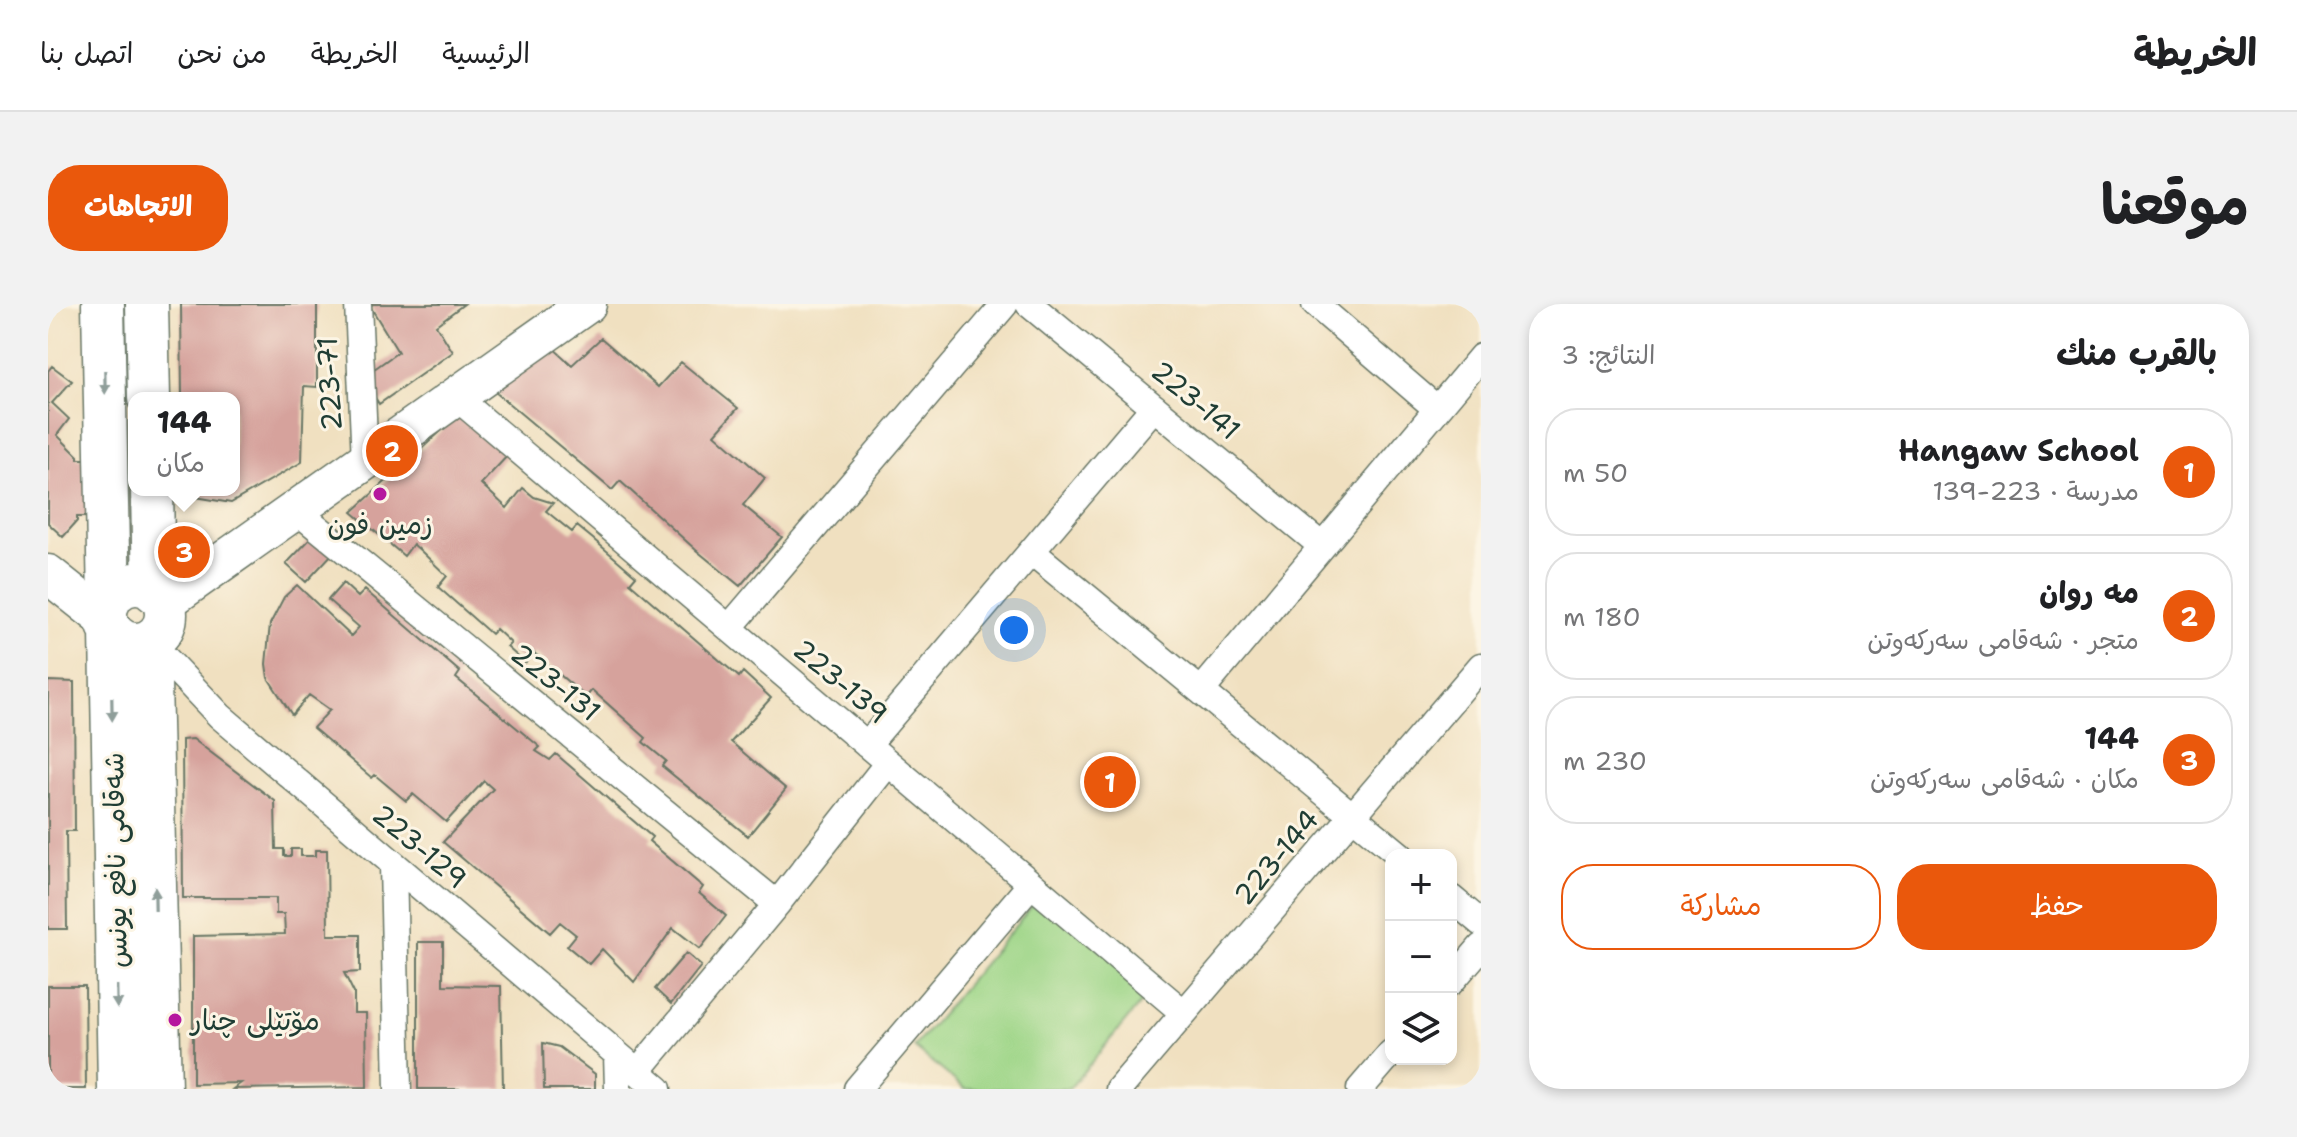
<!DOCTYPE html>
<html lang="ar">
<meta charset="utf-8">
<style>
:root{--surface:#fff;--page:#f2f2f2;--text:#202124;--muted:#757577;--line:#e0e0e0;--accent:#ea580c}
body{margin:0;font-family:"Shantell Sans","Playpen Sans Arabic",sans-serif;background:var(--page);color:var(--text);direction:rtl}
.controls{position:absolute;right:24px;bottom:24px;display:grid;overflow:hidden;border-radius:16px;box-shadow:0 4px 12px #0003}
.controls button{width:72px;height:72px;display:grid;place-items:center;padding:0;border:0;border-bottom:2px solid var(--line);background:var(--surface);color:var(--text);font:40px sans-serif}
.you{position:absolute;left:966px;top:326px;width:28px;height:28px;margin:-20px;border:6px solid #fff;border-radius:50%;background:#1a73e8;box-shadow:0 0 0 12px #1a73e833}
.badge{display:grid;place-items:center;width:52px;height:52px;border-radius:50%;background:var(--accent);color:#fff;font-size:26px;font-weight:700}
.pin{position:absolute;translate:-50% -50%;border:4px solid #fff;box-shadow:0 2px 8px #0006}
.popup{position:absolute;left:80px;top:88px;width:112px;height:104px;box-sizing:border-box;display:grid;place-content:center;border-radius:16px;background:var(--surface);filter:drop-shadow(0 2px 6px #0005);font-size:26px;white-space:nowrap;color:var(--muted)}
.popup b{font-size:30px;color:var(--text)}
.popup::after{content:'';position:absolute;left:50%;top:100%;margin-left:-16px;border:16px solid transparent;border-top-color:var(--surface)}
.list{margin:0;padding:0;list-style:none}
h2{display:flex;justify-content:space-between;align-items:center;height:104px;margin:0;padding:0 32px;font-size:34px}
h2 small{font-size:26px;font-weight:400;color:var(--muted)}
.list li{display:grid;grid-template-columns:52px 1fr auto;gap:24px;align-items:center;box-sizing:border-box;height:128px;margin:0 16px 16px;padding:0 16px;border:2px solid var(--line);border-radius:32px}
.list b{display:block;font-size:30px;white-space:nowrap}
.list p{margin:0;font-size:26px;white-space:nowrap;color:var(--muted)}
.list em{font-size:26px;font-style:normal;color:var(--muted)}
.actions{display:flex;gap:16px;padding:24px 32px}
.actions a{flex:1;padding:18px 0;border:2px solid var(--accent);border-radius:32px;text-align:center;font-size:28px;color:var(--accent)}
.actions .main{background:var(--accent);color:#fff}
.icon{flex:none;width:44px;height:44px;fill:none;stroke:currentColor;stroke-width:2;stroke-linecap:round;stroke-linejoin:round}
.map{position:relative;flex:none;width:1433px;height:785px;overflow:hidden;direction:ltr;border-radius:32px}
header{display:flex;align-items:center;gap:48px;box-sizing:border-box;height:112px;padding:0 40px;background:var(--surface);border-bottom:2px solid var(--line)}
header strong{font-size:38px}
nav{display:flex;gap:44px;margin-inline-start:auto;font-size:28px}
.intro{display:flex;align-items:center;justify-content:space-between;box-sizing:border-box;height:192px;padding:0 48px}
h1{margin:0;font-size:56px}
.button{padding:20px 36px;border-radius:32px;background:var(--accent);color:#fff;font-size:28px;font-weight:700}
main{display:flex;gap:48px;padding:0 48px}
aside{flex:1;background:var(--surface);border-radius:32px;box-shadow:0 4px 12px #0003}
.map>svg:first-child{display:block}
.green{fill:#9dd587;stroke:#5e895e;stroke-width:2}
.building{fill:#d6a29c}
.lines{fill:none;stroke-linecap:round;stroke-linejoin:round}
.street-casing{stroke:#687665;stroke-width:29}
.secondary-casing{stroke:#687665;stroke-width:41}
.primary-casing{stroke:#687665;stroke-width:45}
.street{stroke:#fff;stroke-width:26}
.secondary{stroke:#fff;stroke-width:38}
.primary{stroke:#fff;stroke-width:42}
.oneway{fill:#8f9e9a}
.poi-dot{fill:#b5179e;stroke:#fcf5e5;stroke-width:3}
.labels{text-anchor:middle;stroke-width:6;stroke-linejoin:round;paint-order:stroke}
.street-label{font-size:28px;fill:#1f3d34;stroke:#fcf5e5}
.poi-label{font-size:28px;fill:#1f3d34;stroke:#fcf5e5}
</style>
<header>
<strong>الخريطة</strong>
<nav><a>الرئيسية</a><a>الخريطة</a><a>من نحن</a><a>اتصل بنا</a></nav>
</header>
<div class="intro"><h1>موقعنا</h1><a class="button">الاتجاهات</a></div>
<main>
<aside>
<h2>بالقرب منك<small>النتائج: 3</small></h2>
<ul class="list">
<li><span class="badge">1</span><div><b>Hangaw School</b><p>مدرسة · 223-139</p></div><em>50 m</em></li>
<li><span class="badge">2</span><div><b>مه روان</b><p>متجر · شەقامی سەرکەوتن</p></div><em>180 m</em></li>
<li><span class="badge">3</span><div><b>144</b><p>مكان · شەقامی سەرکەوتن</p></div><em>230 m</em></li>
</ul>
<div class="actions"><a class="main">حفظ</a><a>مشاركة</a></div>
</aside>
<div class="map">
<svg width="1433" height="785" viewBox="0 0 1433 785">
<rect width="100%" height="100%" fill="#fcf5e5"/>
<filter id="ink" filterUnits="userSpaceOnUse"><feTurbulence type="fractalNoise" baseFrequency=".0125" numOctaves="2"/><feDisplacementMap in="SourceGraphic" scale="16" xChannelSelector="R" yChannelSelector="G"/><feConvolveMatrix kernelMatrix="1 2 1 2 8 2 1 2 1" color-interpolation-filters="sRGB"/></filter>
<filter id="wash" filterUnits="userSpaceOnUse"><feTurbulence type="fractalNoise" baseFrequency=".006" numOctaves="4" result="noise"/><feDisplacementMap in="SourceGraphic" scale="32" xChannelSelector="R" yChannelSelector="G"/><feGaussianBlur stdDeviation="1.8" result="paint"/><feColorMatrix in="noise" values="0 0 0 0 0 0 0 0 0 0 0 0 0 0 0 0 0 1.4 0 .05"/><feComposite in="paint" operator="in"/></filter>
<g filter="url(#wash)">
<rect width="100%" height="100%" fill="#f0e0c0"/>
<!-- green -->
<path class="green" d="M994,590L1106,683L1021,785H917L866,743Z"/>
<g id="blocks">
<!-- building -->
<path class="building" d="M133,0H269V83L256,82L254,158L183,199L135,191V186H186V94H134Z
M325,0H416L388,21L405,48L331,100L315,73L350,48L322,2Z
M553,34L610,83L633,58L690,104L667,130L717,174L695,201L734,233L692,282L648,246L572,177L564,186L446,87L504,43L524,61Z
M4,62L24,77L4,99L21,115L9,131L30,152V155H52V213H29V217L15,233L0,219V67Z
M414,108L461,150L433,180L459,204L475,184L486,193L505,199L498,207L524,228L529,222L545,235L588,272L582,279L691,373L695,368L723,394L683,438L738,485L700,532L614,462L618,457L595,438L598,434L544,386L538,393L486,349L477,359L459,343L463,339L448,325L443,330L390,283L399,272L374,248L365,240L356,252L304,208Z
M266,231L285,249L258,278L238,260Z
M295,279L310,293L317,286L412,368L408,374L492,443L488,447L502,456L508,450L604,533L601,537L655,583L651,589L678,612L652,645L625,624L586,678L554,645L541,660L519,642L528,631L512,618L502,629L395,538L445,485L436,477L398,518L365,490L358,497L327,471L324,474L265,424L282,406L261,391L244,411L220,374L218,360L222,320L236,293L249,281L303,332L311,323L280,296Z
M0,377L26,378L27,527H18L19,625H0Z
M145,435L227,497L228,545H236V552H243V545H253V552H267V546H279L280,631H312V668L296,669L306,689V709H318L319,783L185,785L193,779L145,780V632L237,630L236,610H228V594H135L134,436Z
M370,638H395V681L453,682L455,785H370Z
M638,649L653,662L623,700L607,685Z
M0,682H37L38,785H0Z
M495,739L511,743L547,770V785H496Z"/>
</g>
</g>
<g filter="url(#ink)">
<use href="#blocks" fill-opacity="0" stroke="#687665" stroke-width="2"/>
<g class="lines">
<!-- street casing -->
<g class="street-casing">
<path id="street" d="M310,0L317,157
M981,0L1274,242
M1267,0L1389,105
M408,93L1136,709
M248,206L729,600
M984,248L1352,551
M681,324L957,0
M101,337L172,412L610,785
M1154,386L1433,53
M819,441L1106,103
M345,561L350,785
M1403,594L1433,619
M1403,678L1433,643
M569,750L570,785
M590,767L729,600L840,459
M809,785L983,580
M1071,785L1433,362
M1312,785L1343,749"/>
</g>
<!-- secondary casing -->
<g class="secondary-casing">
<path id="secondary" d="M0,270L59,317
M116,299L539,0"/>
</g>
<!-- primary casing -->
<g class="primary-casing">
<path id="primary" d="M55,0L61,298
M99,0L101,94
M104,186L106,287
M58 310a30 30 0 1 1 60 0a30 30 0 1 1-60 0Z
M63,327L71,785
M101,337L112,785"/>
</g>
<!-- street -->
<use href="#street" class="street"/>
<!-- secondary -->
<use href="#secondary" class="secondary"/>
<!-- primary -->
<use href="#primary" class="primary"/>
</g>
<!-- one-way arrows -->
<defs><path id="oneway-solid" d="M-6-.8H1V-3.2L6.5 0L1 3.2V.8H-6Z" transform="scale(2)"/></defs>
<g class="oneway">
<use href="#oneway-solid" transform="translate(57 78) rotate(89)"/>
<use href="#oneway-solid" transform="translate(64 405) rotate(89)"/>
<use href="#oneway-solid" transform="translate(107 595) rotate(-91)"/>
<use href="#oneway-solid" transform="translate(69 693) rotate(89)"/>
</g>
</g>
<!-- markers -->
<g class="poi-dot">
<circle cx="332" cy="190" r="8"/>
<circle cx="127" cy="716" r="8"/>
</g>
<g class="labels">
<!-- street labels -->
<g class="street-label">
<text transform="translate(281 80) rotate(-93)" y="10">223-71</text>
<text transform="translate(1148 96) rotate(40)" y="10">223-141</text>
<text transform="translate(793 377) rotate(40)" y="10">223-139</text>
<text transform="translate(508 378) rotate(39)" y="10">223-131</text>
<text transform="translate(372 542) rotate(40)" y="10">223-129</text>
<text transform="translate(1228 553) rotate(-50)" y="10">223-144</text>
<text transform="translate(67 556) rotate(-91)" y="10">شەقامی نافع یونس</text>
</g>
<!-- poi labels -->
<g class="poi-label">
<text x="332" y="230">زمين فون</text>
<text x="143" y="726" text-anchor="start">مۆتێلی چنار</text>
</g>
</g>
</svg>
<div class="controls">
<button>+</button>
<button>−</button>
<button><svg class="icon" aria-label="layers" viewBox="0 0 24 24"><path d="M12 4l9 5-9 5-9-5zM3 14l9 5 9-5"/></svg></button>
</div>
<div class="you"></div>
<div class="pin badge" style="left:1062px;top:478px">1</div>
<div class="pin badge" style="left:344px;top:147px">2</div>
<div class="pin badge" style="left:136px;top:248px">3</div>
<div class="popup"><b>144</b>مكان</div>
</div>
</main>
